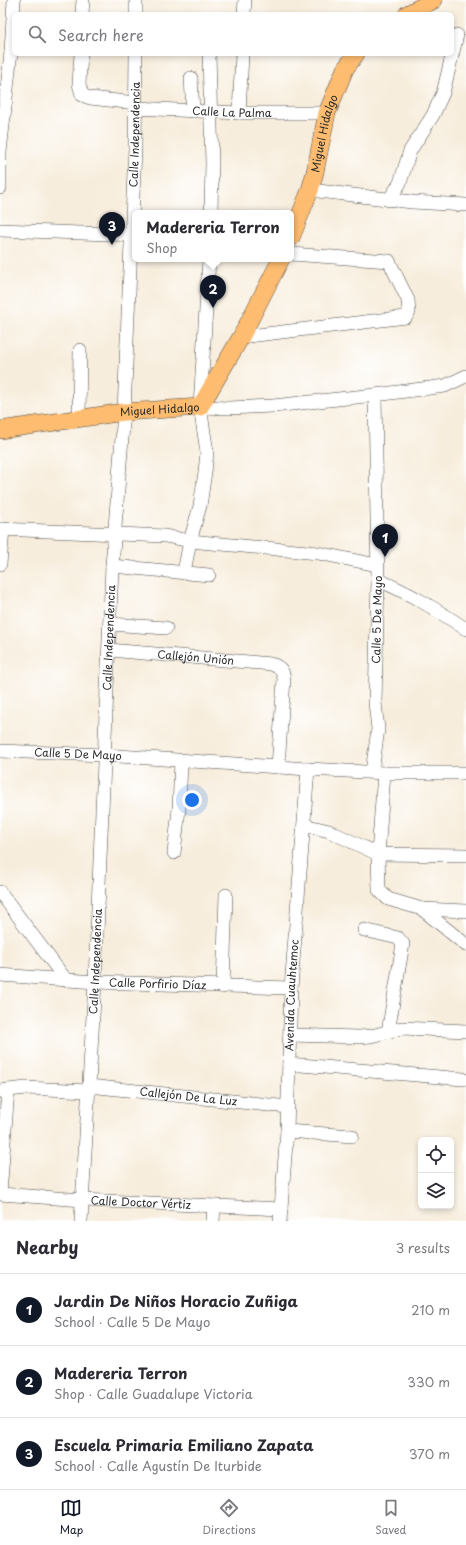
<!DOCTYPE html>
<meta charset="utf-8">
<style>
:root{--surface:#fff;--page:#f2f2f3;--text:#2b2b33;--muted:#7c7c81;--line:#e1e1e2;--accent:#111827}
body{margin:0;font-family:"Playpen Sans",sans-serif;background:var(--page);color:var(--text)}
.controls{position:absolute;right:12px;bottom:12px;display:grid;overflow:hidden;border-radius:6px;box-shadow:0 2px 6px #0003}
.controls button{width:36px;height:36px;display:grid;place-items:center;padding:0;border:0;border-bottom:1px solid var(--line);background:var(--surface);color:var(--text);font:20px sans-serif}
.you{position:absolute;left:192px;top:800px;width:14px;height:14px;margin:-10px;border:3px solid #fff;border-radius:50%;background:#1a73e8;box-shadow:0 0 0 6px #1a73e833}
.badge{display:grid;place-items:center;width:26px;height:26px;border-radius:50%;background:var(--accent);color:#fff;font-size:13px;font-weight:700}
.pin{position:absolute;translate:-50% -33px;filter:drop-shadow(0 1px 2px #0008)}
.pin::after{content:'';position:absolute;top:21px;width:14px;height:12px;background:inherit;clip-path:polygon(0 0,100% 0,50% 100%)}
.popup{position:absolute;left:132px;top:210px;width:162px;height:52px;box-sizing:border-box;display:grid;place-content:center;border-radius:6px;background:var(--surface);filter:drop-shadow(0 1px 3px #0005);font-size:13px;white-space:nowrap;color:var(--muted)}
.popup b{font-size:15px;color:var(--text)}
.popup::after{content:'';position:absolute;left:50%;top:100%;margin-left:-8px;border:8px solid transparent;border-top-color:var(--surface)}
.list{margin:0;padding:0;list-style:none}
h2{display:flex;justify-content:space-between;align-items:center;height:52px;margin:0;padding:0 16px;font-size:17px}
h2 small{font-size:13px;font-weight:400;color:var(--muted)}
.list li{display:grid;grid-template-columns:26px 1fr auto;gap:12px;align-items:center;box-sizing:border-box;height:72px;padding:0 16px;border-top:1px solid var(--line)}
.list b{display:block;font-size:15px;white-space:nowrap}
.list p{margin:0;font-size:13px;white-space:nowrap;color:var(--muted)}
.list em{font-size:13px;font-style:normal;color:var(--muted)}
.icon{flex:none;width:22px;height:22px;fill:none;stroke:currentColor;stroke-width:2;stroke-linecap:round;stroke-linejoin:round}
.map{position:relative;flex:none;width:466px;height:1221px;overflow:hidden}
.search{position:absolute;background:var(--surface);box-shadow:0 2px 6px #0003;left:12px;right:12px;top:12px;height:44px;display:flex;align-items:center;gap:10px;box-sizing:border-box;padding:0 14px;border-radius:6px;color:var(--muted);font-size:15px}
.sheet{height:268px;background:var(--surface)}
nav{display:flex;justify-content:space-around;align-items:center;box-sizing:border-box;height:56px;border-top:1px solid var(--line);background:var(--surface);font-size:11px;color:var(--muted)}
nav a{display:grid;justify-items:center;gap:2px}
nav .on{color:var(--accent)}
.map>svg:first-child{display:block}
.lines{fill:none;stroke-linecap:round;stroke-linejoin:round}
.minor-casing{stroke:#4a4846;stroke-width:14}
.major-casing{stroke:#4a4846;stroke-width:18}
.minor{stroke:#fff;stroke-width:13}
.major{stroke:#fdbc6f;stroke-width:17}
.labels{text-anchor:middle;stroke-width:3;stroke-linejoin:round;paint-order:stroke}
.street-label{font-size:11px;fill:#2b2b2b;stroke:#fff}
</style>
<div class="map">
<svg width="466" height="1221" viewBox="0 0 466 1221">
<rect width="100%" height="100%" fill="#fff"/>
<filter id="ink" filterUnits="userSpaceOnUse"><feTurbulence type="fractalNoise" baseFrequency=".025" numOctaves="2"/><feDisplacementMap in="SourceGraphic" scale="8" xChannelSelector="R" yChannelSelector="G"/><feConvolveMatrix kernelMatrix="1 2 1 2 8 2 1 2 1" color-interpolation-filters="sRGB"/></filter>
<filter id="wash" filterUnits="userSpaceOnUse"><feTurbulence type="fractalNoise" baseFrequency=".012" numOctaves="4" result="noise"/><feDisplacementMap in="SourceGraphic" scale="16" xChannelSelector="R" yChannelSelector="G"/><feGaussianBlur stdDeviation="0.9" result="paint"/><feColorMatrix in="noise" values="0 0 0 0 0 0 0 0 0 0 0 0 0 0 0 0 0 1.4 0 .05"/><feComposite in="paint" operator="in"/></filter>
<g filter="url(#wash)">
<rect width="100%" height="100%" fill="#f7eddc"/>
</g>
<g filter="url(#ink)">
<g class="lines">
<!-- minor casing -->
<g class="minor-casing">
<g id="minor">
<path d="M136,0V14"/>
<path d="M82,14L83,0"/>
<path d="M244,14L245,0"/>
<path d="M81,54L79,84L82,95L90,98L136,103"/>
<path d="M209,54L212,163L211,213"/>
<path d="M191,78L193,111"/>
<path id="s1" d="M136,108L239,113H327"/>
<path d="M239,113L242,54"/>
<path d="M0,188V152L11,52L14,0"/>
<path d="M310,190L412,202L466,205"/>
<path d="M389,200L400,183L410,151L433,115L443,93L457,35"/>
<path d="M0,230L135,235"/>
<path d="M241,337L406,317L409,312L408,300L389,261L291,254"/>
<path d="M200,407L229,408L273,406L375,395L445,386L466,376"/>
<path d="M79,419L80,350"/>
<path d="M0,529L165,536L190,541L318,553L377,565"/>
<path d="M0,564L3,529"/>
<path d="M112,566L209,575"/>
<path d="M184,572L190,541L200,506L205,472L207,452L200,407L209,259"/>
<path d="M378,580C410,593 437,610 466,629"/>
<path d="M110,624L166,628"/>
<path id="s2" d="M109,650L271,664C280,667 283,670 284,679L278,767"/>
<path id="s3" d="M0,751L104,755L308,769L384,773H466"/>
<path id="s4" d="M372,772L378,729L375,703L378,580L375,395"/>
<path d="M384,773L378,854L379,890L388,899L422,909L466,945"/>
<path d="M304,825L329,831L378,854L466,855"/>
<path d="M174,853L179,809L181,761"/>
<path d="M0,892L66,980"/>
<path d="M422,909L466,911"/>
<path d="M364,930L398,938L403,944L388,1032"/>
<path id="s5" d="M0,975L95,982L291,988"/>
<path d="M223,987L226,895"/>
<path d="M290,1035L359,1037L371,1036L402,1028L466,1031"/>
<path d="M289,1064L463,1079"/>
<path id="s6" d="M89,1086L288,1107"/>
<path d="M0,1091L26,1088L88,1091"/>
<path d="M287,1131L352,1136"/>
<path d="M0,1193L8,1090"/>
<path id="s7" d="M0,1194L83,1200L281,1209"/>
<path id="s8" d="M81,1221L95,982L112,566L124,412L135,148L136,54"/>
<path d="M213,1221L214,1206"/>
<path id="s9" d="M280,1221L287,1131L291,988L308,769"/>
</g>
</g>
<!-- major casing -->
<g class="major-casing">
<g id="major">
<path d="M407,14L434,0"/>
<path id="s10" d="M291,238L310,190L315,172L327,113L345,69L356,54"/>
<path id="s11" d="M0,430L124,412L200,407L241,337L281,259"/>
</g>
</g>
<!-- minor -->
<use href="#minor" class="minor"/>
<!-- major -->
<use href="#major" class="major"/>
</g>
</g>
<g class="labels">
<!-- street labels -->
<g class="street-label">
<text dy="4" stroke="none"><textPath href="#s1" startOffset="96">Calle La Palma</textPath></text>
<text dy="4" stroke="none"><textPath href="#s8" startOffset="1088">Calle Independencia</textPath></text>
<text dy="4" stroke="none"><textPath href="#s10" startOffset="110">Miguel Hidalgo</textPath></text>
<text dy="4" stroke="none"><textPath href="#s11" startOffset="161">Miguel Hidalgo</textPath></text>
<text dy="4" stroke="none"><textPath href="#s4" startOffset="153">Calle 5 De Mayo</textPath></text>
<text dy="4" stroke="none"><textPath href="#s8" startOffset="584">Calle Independencia</textPath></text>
<text dy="4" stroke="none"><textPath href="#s2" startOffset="87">Callejón Unión</textPath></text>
<text dy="4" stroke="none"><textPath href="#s3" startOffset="78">Calle 5 De Mayo</textPath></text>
<text dy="4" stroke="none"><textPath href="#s8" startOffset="260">Calle Independencia</textPath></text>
<text dy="4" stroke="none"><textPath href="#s5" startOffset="158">Calle Porfirio Díaz</textPath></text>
<text dy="4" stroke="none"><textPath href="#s9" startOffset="226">Avenida Cuauhtemoc</textPath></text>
<text dy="4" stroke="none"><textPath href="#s6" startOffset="100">Callejón De La Luz</textPath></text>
<text dy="4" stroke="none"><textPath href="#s7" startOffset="141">Calle Doctor Vértiz</textPath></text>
</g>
</g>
</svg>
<div class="controls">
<button><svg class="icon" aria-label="locate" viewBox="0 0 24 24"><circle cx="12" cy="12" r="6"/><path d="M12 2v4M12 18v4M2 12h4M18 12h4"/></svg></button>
<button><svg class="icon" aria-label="layers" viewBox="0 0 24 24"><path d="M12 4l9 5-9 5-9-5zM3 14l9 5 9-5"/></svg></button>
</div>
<div class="you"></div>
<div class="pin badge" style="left:385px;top:557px">1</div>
<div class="pin badge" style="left:213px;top:308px">2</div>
<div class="popup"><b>Madereria Terron</b>Shop</div>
<div class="pin badge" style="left:112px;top:245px">3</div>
<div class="search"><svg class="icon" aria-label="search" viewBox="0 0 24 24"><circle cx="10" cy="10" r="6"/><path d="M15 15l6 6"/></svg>Search here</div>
</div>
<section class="sheet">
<h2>Nearby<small>3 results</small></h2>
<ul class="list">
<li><span class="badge">1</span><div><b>Jardin De Niños Horacio Zuñiga</b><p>School · Calle 5 De Mayo</p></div><em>210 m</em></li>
<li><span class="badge">2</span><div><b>Madereria Terron</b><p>Shop · Calle Guadalupe Victoria</p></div><em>330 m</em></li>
<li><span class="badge">3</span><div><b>Escuela Primaria Emiliano Zapata</b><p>School · Calle Agustín De Iturbide</p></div><em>370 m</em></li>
</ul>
</section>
<nav>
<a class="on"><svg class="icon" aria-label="map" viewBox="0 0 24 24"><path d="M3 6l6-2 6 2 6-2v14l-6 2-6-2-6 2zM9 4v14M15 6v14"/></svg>Map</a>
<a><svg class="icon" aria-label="directions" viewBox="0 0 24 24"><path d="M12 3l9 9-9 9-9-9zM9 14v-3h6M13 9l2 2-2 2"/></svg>Directions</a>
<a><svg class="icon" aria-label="saved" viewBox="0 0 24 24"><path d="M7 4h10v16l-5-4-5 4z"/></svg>Saved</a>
</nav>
